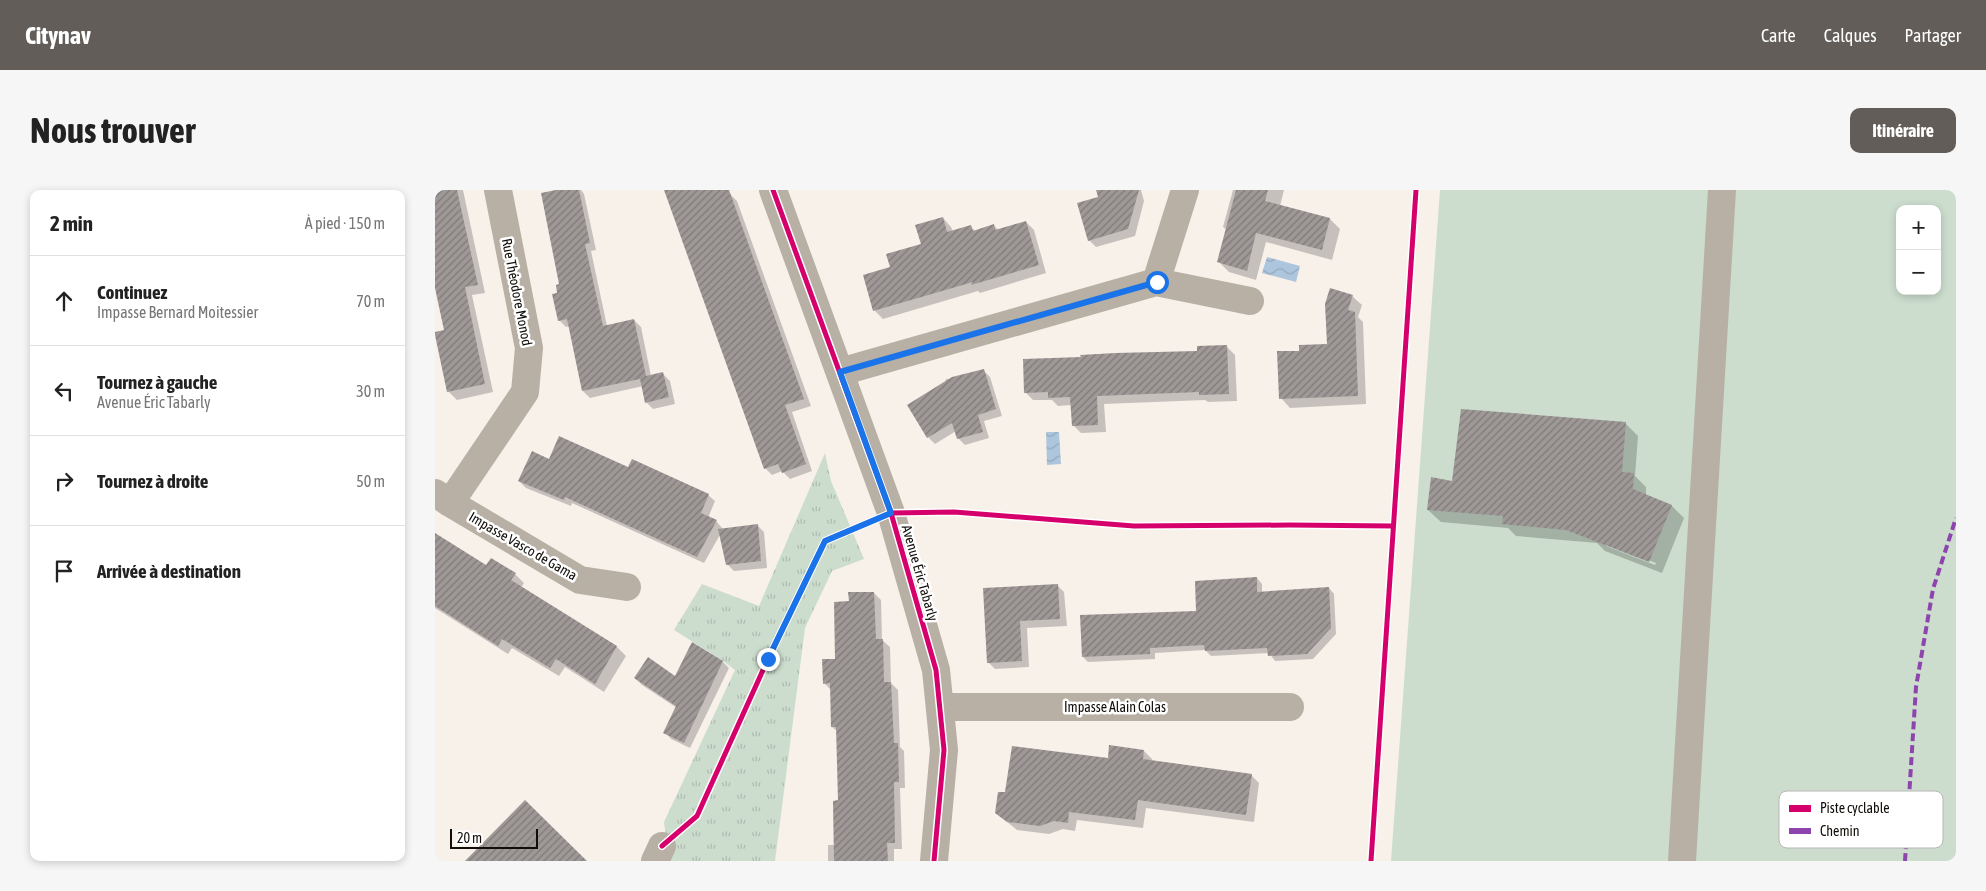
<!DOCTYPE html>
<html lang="fr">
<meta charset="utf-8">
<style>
:root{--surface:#fff;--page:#f6f6f6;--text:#222;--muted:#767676;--line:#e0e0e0;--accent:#625d58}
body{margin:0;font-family:"Asap Condensed",sans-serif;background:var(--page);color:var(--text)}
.controls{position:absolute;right:15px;top:15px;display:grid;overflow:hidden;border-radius:10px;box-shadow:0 2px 8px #0003}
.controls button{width:45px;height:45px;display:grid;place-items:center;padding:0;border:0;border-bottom:1px solid var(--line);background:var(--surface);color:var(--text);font:25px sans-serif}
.scale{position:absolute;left:15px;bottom:12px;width:88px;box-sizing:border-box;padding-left:5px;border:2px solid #110d09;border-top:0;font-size:14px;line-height:18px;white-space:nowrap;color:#110d09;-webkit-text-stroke:4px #fff;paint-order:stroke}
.stop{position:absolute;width:15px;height:15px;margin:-11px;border:4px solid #1a73e8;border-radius:50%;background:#fff}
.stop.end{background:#1a73e8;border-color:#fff;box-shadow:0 1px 5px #0008}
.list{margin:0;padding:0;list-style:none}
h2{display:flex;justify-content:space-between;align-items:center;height:65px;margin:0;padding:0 20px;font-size:21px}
h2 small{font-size:16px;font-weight:400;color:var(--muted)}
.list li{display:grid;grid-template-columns:32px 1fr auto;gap:15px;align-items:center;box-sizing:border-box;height:90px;padding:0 20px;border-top:1px solid var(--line)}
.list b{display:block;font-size:19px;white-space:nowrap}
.list p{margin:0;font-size:16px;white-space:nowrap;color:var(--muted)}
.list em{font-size:16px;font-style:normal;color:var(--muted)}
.icon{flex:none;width:28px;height:28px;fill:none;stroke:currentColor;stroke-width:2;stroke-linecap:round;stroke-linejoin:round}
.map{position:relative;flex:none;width:1521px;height:671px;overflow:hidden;border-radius:10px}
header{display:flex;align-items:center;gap:30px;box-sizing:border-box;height:70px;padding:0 25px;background:var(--accent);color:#fff}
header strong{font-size:24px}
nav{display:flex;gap:28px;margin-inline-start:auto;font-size:18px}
.intro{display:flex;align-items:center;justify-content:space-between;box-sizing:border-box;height:120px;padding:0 30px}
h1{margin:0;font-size:35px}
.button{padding:12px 22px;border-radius:10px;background:var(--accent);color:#fff;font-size:18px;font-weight:700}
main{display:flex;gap:30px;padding:0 30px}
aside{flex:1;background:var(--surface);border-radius:10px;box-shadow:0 2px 8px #0003}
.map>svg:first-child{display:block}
.grass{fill:url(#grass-tufts)}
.green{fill:#ccddce;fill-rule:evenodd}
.water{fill:url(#water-waves)}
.shadow{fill:#0003;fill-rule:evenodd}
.building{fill:url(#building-hatch)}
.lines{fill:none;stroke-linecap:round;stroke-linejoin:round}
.minor{stroke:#b8b0a4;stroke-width:28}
.quiet{stroke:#8e44ad;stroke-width:4;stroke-dasharray:8 4;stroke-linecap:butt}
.cycleway-casing{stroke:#fff;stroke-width:8}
.cycleway{stroke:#d6006c;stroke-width:5}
.route{stroke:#1a73e8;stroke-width:6}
.labels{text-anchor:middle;stroke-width:5;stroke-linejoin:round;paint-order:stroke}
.street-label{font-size:14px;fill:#110d09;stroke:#fff}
.key{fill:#fff;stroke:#b8b6b5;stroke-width:1}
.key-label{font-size:14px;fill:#110d09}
</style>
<header>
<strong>Citynav</strong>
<nav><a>Carte</a><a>Calques</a><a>Partager</a></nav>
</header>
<div class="intro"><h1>Nous trouver</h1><a class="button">Itinéraire</a></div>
<main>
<aside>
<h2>2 min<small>À pied · 150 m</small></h2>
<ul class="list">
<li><svg class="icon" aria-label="ahead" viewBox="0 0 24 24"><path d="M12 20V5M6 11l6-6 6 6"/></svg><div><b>Continuez</b><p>Impasse Bernard Moitessier</p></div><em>70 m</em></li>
<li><svg class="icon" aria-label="left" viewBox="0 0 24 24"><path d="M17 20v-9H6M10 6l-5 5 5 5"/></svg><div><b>Tournez à gauche</b><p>Avenue Éric Tabarly</p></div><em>30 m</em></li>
<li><svg class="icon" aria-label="right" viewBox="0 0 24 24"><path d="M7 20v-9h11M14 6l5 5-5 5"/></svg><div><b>Tournez à droite</b></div><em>50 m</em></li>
<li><svg class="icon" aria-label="arrive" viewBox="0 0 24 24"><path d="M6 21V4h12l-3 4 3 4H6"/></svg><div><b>Arrivée à destination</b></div></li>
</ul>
</aside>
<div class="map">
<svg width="1521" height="671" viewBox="0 0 1521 671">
<defs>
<pattern id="grass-tufts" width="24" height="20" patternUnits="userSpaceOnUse" patternTransform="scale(1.25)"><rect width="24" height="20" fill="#ccddce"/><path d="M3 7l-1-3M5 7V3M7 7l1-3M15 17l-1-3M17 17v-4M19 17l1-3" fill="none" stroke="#aebcb0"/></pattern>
<pattern id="water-waves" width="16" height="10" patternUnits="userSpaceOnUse" patternTransform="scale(1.25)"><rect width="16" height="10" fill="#adc6dd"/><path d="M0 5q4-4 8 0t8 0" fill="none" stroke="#94a9bc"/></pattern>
<pattern id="building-hatch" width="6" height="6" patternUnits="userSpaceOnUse" patternTransform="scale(1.25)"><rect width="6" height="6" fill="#9e9897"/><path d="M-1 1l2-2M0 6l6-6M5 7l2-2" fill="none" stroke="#7f7a79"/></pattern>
</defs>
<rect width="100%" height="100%" fill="#f7f1ea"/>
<!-- grass -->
<path class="grass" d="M390,263L396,291L429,369L397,381L370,438L340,671H234L229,632L300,480L288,471L239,440L267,394L324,416Z"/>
<!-- green -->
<path class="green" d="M1005,0H1521V671H956ZM1465,19H1502V101H1465Z"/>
<!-- water -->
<path class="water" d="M832,67L865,76L861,92L827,83Z
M611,242H624L626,274L612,275Z"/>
<!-- shadow -->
<path class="shadow" d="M0,0H28L50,103L37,105L58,202L22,210L13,201L10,141L0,92Z
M127,0H146L149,4L161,60L156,61L172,136L199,130L206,137L216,186L228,184L235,191L240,214L218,219L211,212L208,196L155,208L148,201L135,136L131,137L124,130Z
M230,0H276L295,4L302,11L376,216L357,222L377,281L355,289L347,281L337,285L330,278Z
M662,0H706L709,11L700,46L661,57L654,50L664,8Z
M798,0H849L845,16L895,29L905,39L897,70L831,52L821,90L794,82L784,72L792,40L788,37Z
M508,28L516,37L518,42L536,37L540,41L559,35L563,40L591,32L599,40L611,83L545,103L543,101L448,129L440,121L429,86L456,78L487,55Z
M917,106L927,115L923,127L928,132L931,214L855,218L846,208L865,162L893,155Z
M792,157L800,165L802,211L773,212L770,210L669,214L671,242L646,243L638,235L637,215L623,216L617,210H598L590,202Z
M548,180L555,187L567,226L549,231L554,248L530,255L523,248L521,241L500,254L493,247L511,189H519Z
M1191,234L1203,246L1200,286L1211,297V305L1237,316L1249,328L1227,383L1170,361L1162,353L1081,346L1073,338L1006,332L993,320L1018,292ZM1171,354L1221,373L1220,375L1171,356Z
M115,271L194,278L273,305L280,311L273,328L281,331L288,339L322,335L329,342L332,378L299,381L292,374L286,343L269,373L137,313L136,316L91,298L84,291Z
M0,345L52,377L80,384L89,393L86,398L182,457L191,466L169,502L130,477L124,486L77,458L73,464L0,418Z
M822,388L827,394V402L894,398L899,404L901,444L878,469L840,471L834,463L776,466L770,460L720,463V469L653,472L648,467L763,422Z
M622,395L629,402L632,436L592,438L594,477L560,479L553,472L550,399Z
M439,403L446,410L447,450L455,457L456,493L463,500L465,557L469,561L470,598H465L467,659H459V671H393V655H400L404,611L403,542L397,537V501L389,493L402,470L415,413Z
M257,454L288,472L294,478L255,558L236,549L230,542L242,518L207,495L200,488L241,487Z
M709,561L717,569V572L816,585L824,593L819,632L711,618L708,638L642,630L640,641L628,639L614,644L582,640L561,623L572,604L674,570Z"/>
<!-- building -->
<path class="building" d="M0,0H22L43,95L30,97L50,194L12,202L0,145V142L9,140L0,98Z
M121,0H144L155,53L150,54L168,136L199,129L211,186L228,182L234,207L210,213L205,189L147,201L132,129L123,131L117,104L122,103L121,95L124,94L106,3Z
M229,0H294L369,209L350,215L371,274L347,283L343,274L329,279Z
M661,0H704L693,39L653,51L642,13L663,7Z
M801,0H833L830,11L895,28L887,60L821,43L812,81L782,72Z
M508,27L512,42L536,35L538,41L559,34L560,40L591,31L604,75L536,95L538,92L438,121L428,85L455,77L451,64L486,54L480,35Z
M895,98L918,105L913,120L920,122L923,206L844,209L842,161H864V155L892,154L890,114Z
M792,155L794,204L764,205V202L662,206L663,235L637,236L635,207L613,208V202L589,203L588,169L646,167L645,165L681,163L762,161V156Z
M549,179L561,219L543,225L548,242L522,249L517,233L492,248L472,215L517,187Z
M1026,219L1191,232L1187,282L1199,283L1198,299L1237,315L1214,372L1131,340L1067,334L1068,326L992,320L996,287L1017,291Z
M124,246L193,277L197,269L274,304L266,323L282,330L262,367L130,307L129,310L83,291L97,261L114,269Z
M323,334L326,371L291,375L283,339Z
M0,343L51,375L56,368L81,383L76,390L182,456L160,494L121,469L115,478L67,449L63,456L0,416Z
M822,387V402L894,397L896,438L872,464L833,466L832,458L770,461L769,455L715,458V464L647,467L645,425L761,421L760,391Z
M623,394L625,429L585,431L587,471L552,473L548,398Z
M413,402H439L441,449H448L449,492H456L459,553H463L464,592H459L460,653H452L453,671H399L398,611L403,610L401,537H396L395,493L388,494L387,469H400L399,412L414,411Z
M257,452L288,471L249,553L228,543L241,516L199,488L213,467L240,486Z
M674,555L709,560L708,569L817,584L811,625L703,610L700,630L634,622L633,633L619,631L605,636L572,632L560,623L563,602H570L577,556L673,568Z
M90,610L152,671H30Z"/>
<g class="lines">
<!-- minor -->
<path class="minor" d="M338,0L456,323L501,480L509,560L499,671
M721,92L750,0
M405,182L721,92L815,111
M0,303L15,313L90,202L94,158L63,0
M15,313L145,390L192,397
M506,517H855
M220,671L227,656
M1247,671L1287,0"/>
<!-- quiet -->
<path class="quiet" d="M1470,671L1481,497L1498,399L1521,328"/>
<!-- cycleway casing -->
<g class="cycleway-casing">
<path id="cycleway" d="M338,0L456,323L501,480L509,560L499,671
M227,656L262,626L333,469L390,351L456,323L519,322L699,336L855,335L958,336
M936,671L981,0"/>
</g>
<!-- cycleway -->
<use href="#cycleway" class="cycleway"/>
</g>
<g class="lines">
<!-- route -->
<path class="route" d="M333,469L390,351L456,323L405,182L722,92"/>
</g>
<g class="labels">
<!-- street labels -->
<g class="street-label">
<text transform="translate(82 102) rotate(79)" y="5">Rue Théodore Monod</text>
<text transform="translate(88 356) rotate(30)" y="5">Impasse Vasco de Gama</text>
<text transform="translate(485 383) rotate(74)" y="5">Avenue Éric Tabarly</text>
<text x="680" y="522">Impasse Alain Colas</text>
</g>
</g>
<!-- legend -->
<rect x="1344" y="601" width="164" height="57" rx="8" class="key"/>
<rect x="1354" y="615" width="22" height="7" fill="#d6006c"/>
<rect x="1354" y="638" width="22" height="6" fill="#8e44ad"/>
<g class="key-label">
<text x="1385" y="623">Piste cyclable</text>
<text x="1385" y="646">Chemin</text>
</g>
</svg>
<div class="controls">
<button>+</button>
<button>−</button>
</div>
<div class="scale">20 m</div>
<div class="stop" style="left:722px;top:92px"></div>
<div class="stop end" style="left:333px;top:469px"></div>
</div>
</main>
